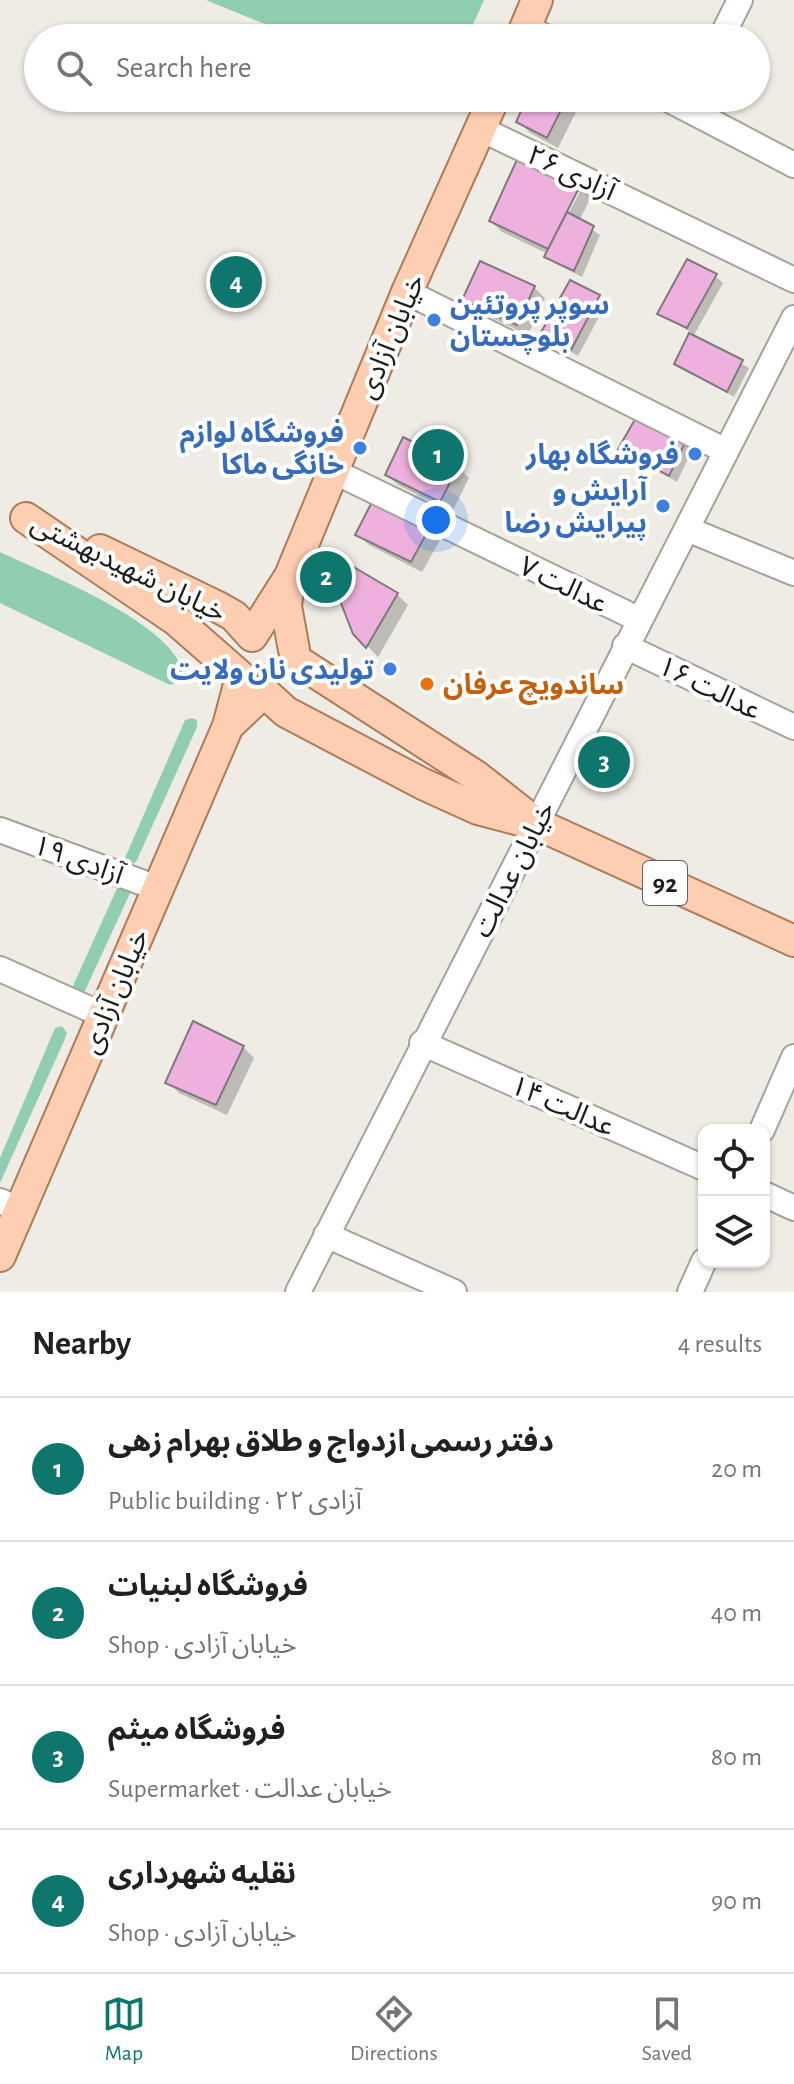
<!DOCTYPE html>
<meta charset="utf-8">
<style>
:root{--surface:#fff;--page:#f2f2f2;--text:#202124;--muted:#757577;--line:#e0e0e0;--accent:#0f766e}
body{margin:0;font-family:"Alegreya Sans","Noto Sans Arabic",sans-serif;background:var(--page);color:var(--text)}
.controls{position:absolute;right:24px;bottom:24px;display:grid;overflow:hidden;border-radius:16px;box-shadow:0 2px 6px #0004}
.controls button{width:72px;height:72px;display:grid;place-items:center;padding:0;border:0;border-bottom:2px solid var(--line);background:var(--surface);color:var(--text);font:40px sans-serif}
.you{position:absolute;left:436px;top:520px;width:28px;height:28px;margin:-20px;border:6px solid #fff;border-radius:50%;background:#1a73e8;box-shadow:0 0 0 12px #1a73e833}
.badge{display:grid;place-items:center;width:52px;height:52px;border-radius:50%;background:var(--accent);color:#fff;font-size:26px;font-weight:700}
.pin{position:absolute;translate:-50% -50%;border:4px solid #fff;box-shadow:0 2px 8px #0006}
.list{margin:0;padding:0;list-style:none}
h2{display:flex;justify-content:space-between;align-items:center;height:104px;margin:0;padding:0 32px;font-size:34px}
h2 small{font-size:26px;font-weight:400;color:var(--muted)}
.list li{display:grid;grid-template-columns:52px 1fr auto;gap:24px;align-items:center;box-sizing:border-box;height:144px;padding:0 32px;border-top:2px solid var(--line)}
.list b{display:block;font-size:30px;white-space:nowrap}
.list p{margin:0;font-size:26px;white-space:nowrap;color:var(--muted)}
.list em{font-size:26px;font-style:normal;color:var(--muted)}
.icon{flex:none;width:44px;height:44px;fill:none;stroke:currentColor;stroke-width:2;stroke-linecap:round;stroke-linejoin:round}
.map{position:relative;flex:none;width:794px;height:1292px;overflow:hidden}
.search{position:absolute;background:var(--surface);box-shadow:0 2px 6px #0004;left:24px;right:24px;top:24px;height:88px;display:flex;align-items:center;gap:20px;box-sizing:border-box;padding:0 28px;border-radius:44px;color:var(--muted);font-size:30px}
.sheet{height:680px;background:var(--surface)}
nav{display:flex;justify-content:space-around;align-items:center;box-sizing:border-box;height:112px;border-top:2px solid var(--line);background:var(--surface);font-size:22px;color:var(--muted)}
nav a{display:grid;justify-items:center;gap:4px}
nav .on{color:var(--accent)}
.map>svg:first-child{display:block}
.green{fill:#91cdb1}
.shadow{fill:#0003}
.building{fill:#eeb1dd;stroke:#7f797d;stroke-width:2}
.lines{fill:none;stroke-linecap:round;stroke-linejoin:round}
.minor-casing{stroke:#a4a29b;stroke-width:28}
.major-casing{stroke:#ad7b5a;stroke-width:34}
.minor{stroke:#fff;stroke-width:24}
.major{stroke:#fdceb1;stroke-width:30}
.shop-dot{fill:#3f7fe0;stroke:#fff;stroke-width:3}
.food-dot{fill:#e8710a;stroke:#fff;stroke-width:3}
.labels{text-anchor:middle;stroke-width:8;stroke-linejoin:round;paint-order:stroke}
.shield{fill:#fff;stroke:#61615f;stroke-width:2}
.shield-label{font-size:26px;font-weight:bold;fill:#1d1d1a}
.street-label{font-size:28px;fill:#1d1d1a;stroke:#fff}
.shop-label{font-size:28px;font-weight:bold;fill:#366cbe;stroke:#fff;text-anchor:end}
.food-label{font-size:28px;font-weight:bold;fill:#c56008;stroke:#fff;text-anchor:start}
</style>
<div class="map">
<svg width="794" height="1292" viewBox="0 0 794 1292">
<rect width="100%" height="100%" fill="#eeece4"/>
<!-- green -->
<path class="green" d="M206,0H484L467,38H299Z
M0,552C41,572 189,628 183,681L170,685L0,603Z
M192,718L197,720V727L136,862L130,865L125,858L185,720Z
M119,884L131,891L83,995L72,988Z
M62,1026L67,1033L64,1041L0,1183V1158L55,1028Z"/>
<!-- shadow -->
<path class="shadow" d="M530,98H583L558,148L530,133L519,122Z
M583,186L592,195L579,221L600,235L582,277L554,263L548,254L502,232L491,221L568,214Z
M715,276L723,283L693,337L749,368L734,397L676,364L692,333L659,313Z
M571,282L606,304L578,356L543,334Z
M534,287L545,298L528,335L475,310L464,299Z
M404,439L458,467L469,478L452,512L398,485L387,474Z
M685,443L692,450L677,482L620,449Z
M429,529L440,540L422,572L369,545L358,534Z
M397,594L408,605L378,657L355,633Z
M243,1047L254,1058L227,1115L179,1093L168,1082Z"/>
<!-- building -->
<path class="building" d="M527,98H567L547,138L516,122Z
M520,153L582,182L548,249L489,221Z
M567,212L594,226L574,271L544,257Z
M687,259L717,274L687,328L657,314Z
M480,261L535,286L517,325L462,300Z
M570,280L600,295L571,350L540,334Z
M689,333L743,360L727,392L674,364Z
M638,414L686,441L669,476L618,449Z
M403,437L459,465L440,502L385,475Z
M374,498L430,527L411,562L355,535Z
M345,562L398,593L366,648L353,634L339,598Z
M193,1021L244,1046L216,1105L165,1083Z"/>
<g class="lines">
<!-- minor casing -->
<g class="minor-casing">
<path id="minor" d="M526,27L547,38
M721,38L740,0
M666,98L794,165
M481,129L794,280
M407,292L726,451
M333,471L638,619
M687,529L794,573
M625,646L794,727
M0,830L157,888
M0,969L105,1016
M422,1043L704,1168
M762,1130L794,1057
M764,1194L794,1208
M0,1201L20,1210
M326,1235L454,1292
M298,1292L794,318
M690,1292L704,1261"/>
</g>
<!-- major casing -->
<g class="major-casing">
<path id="major" d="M521,38L537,0
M100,550L218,607L234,616L252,636L290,576L407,292L494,98
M289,582L286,606L294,650
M296,660L476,776L537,824L794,941
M228,726L264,692L286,712L423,784L478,809L531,823
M0,1256L228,726L241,677L176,620L26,518"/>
</g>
<!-- minor -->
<use href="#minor" class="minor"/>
<!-- major -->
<use href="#major" class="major"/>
</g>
<!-- markers -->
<g class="shop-dot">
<circle cx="434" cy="320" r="8"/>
<circle cx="360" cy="448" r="8"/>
<circle cx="695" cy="454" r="8"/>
<circle cx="663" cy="506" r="8"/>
<circle cx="390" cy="669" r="8"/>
</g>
<circle class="food-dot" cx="427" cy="684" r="8"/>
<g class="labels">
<!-- shield labels -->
<rect class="shield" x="643" y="861" width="44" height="44" rx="6"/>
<g class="shield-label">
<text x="665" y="892">92</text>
</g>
<!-- street labels -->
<g class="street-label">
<text transform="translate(572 172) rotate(25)" y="10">آزادی ۲۶</text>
<text transform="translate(390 336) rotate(-67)" y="10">خیابان آزادی</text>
<text transform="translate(129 567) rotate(26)" y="10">خیابان شهیدبهشتی</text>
<text transform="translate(564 584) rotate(26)" y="10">عدالت ۷</text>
<text transform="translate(710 687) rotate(26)" y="10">عدالت ۱۶</text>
<text transform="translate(79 859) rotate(20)" y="10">آزادی ۱۹</text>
<text transform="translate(513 869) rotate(-63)" y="10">خیابان عدالت</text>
<text transform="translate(114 991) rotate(-67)" y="10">خیابان آزادی</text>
<text transform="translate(563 1105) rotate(24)" y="10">عدالت ۱۴</text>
</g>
<!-- shop labels -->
<g class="shop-label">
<text x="450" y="314" text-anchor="start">سوپر پروتئین<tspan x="450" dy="32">بلوچستان</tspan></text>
<text x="344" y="442">فروشگاه لوازم<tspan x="344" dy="32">خانگی ماکا</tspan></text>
<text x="679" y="464">فروشگاه بهار</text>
<text x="647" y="500">آرایش و<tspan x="647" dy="32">پیرایش رضا</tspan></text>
<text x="374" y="679">تولیدی نان ولایت</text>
</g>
<!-- food labels -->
<g class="food-label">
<text x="443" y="694">ساندویچ عرفان</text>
</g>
</g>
</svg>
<div class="controls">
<button><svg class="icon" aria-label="locate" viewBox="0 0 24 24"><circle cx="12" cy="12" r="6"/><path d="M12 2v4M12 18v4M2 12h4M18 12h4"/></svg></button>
<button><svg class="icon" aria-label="layers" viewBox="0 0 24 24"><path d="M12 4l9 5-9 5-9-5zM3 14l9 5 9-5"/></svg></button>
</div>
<div class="you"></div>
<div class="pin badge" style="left:438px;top:455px">1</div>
<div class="pin badge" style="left:326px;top:577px">2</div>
<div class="pin badge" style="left:604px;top:762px">3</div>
<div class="pin badge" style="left:236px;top:282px">4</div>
<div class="search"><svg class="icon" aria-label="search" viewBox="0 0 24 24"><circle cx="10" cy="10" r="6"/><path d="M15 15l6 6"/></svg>Search here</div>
</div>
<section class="sheet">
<h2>Nearby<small>4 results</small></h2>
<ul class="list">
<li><span class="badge">1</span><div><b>دفتر رسمی ازدواج و طلاق بهرام زهی</b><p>Public building · آزادی ۲۲</p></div><em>20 m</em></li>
<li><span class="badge">2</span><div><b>فروشگاه لبنیات</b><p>Shop · خیابان آزادی</p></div><em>40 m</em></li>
<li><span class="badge">3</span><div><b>فروشگاه میثم</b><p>Supermarket · خیابان عدالت</p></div><em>80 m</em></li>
<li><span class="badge">4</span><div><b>نقلیه شهرداری</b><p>Shop · خیابان آزادی</p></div><em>90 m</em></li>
</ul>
</section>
<nav>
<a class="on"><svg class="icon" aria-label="map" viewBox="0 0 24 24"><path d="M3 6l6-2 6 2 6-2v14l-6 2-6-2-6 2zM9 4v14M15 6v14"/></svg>Map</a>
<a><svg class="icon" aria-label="directions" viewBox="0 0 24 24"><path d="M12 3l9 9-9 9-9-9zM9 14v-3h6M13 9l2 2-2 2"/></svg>Directions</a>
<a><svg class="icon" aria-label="saved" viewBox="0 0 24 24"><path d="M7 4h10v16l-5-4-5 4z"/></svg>Saved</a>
</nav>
